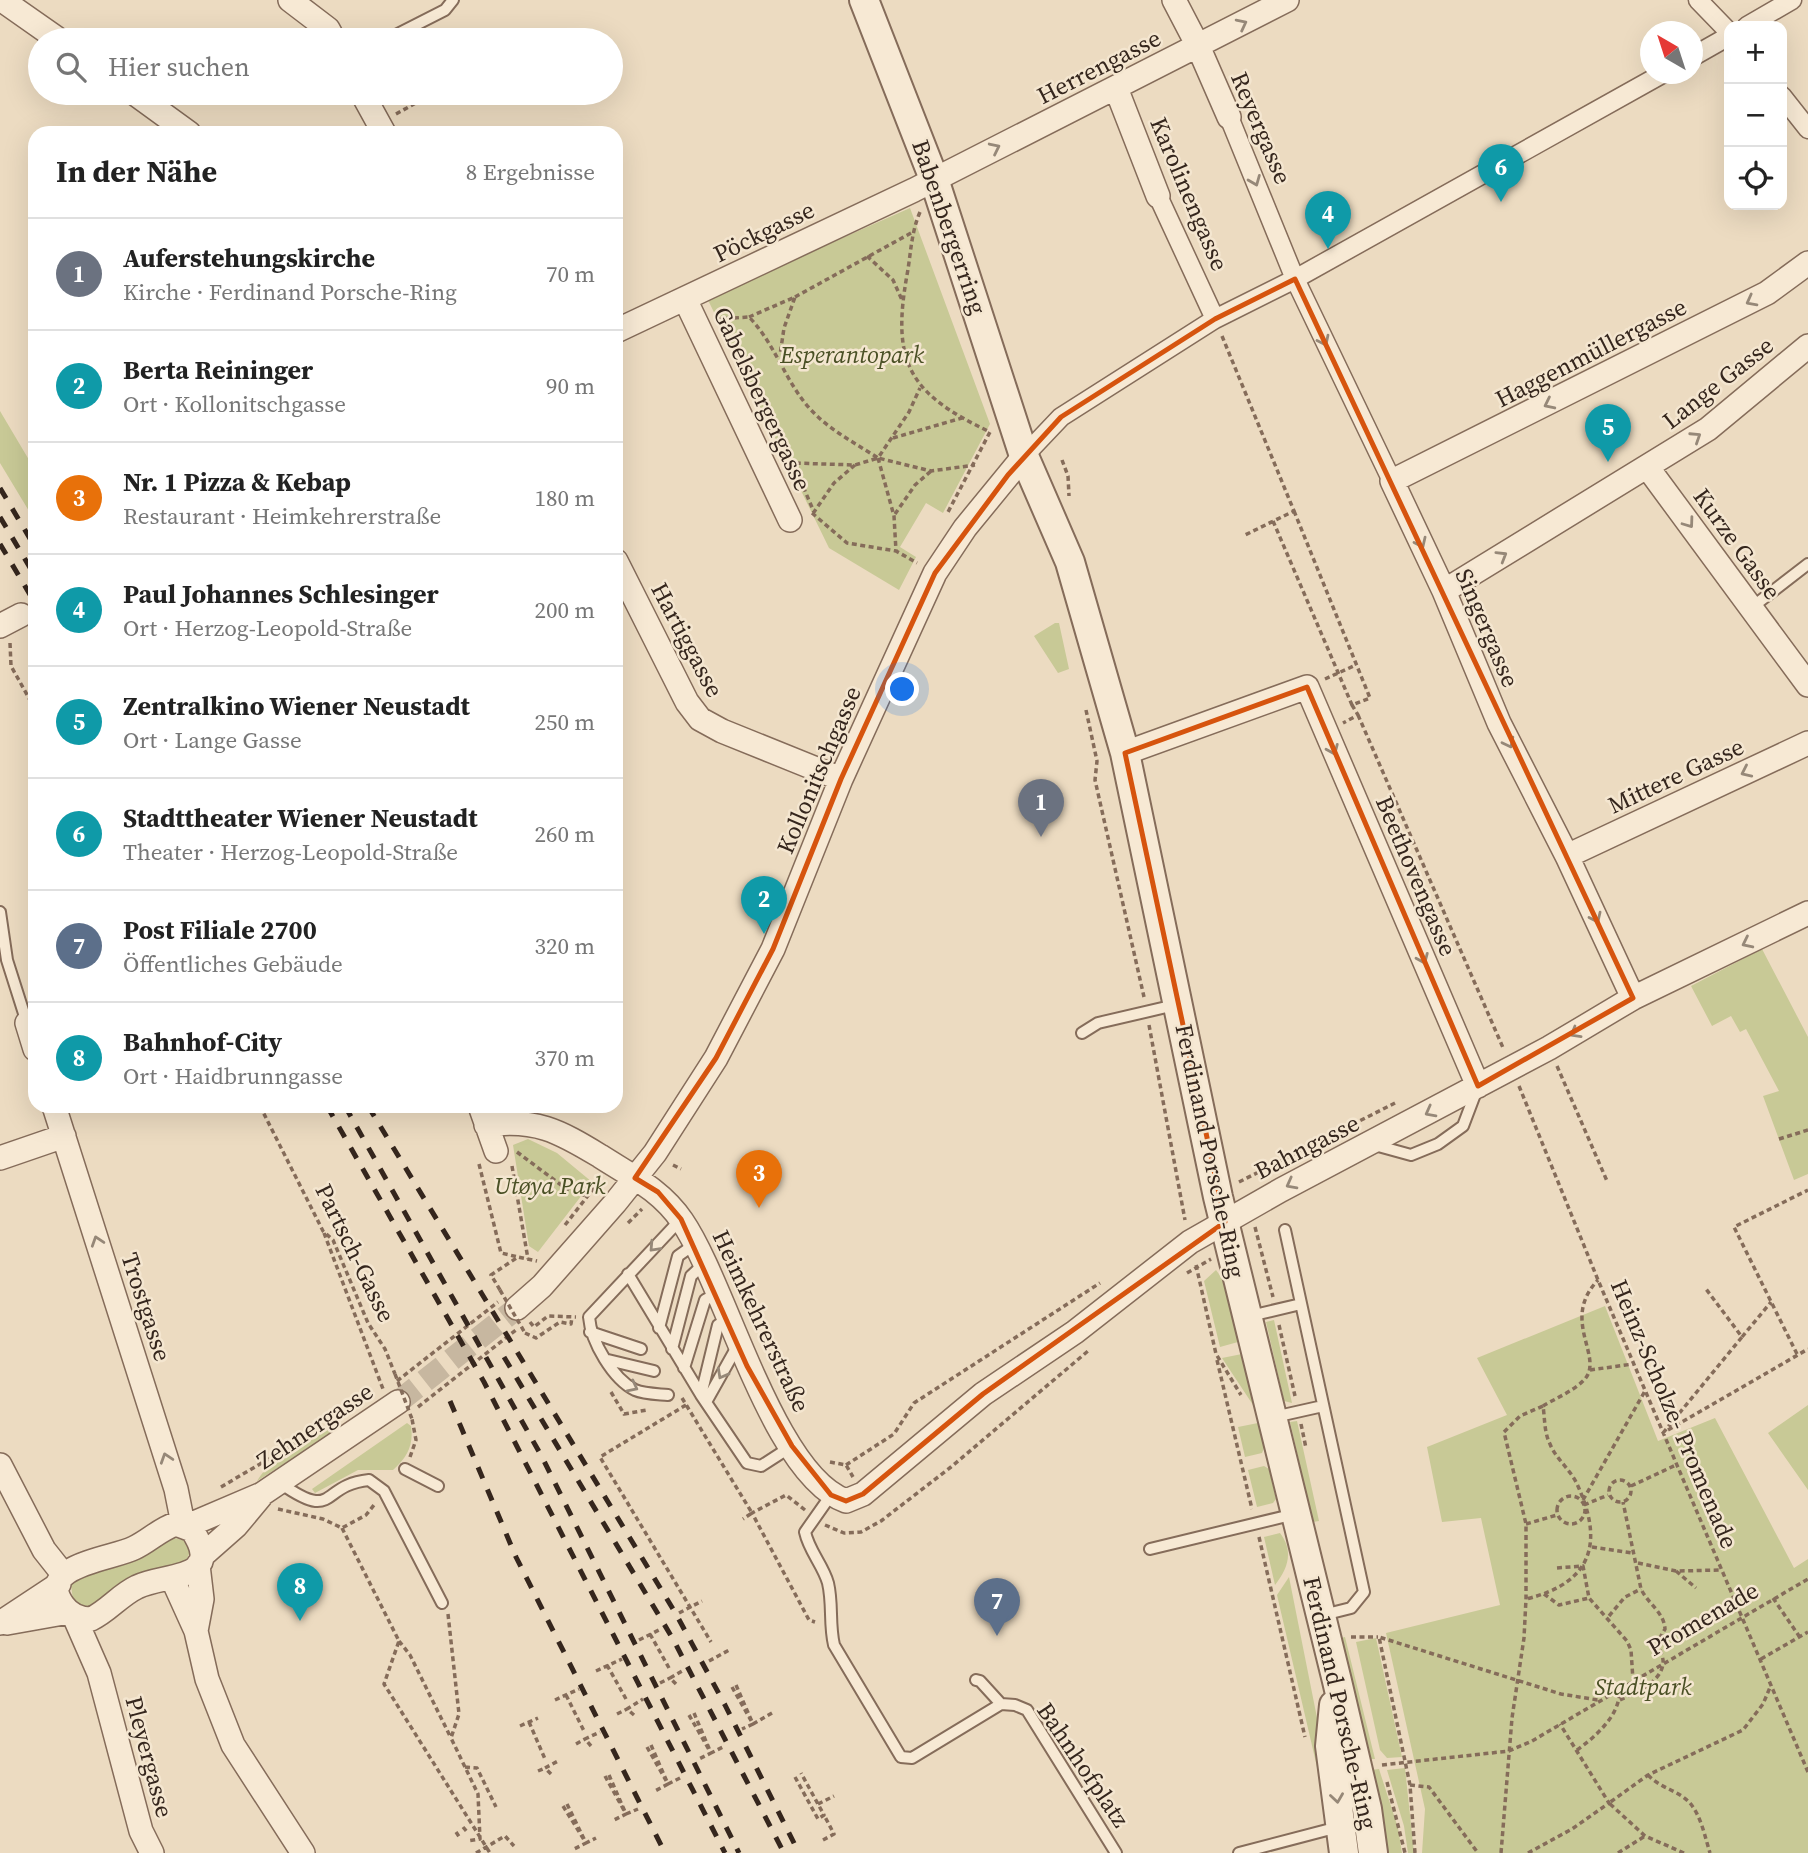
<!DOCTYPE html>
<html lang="de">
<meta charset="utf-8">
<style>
:root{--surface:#fff;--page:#f6f6f6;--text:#222;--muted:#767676;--line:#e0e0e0;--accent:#1a73e8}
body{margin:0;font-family:"Source Serif 4",serif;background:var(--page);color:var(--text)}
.controls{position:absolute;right:21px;top:21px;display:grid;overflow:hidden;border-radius:14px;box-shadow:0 7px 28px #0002}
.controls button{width:63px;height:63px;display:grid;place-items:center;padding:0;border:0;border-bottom:2px solid var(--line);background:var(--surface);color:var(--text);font:35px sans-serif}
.compass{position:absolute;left:1640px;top:21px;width:63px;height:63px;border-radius:50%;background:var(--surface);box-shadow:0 7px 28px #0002;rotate:321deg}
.you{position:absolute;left:903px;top:690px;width:24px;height:24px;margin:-18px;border:5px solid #fff;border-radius:50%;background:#1a73e8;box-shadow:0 0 0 10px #1a73e833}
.badge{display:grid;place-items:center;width:46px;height:46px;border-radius:50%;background:var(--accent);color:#fff;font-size:23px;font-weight:700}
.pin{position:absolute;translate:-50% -58px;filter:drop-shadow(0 2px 4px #0008)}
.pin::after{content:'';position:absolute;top:37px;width:24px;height:21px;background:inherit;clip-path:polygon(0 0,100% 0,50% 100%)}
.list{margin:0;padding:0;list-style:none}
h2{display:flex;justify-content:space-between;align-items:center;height:91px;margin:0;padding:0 28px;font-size:30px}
h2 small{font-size:23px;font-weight:400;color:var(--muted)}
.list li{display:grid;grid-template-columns:46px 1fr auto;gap:21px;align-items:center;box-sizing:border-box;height:112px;padding:0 28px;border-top:2px solid var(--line)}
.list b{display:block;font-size:26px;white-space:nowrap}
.list p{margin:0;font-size:23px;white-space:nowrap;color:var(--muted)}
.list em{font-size:23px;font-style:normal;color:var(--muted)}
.icon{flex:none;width:38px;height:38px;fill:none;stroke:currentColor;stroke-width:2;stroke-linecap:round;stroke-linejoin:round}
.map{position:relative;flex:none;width:1808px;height:1853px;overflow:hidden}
.search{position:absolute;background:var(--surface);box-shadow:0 7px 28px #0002;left:28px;top:28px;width:595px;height:77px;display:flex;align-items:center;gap:18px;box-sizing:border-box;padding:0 24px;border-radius:38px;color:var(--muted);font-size:26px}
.panel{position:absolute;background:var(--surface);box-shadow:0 7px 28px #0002;left:28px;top:126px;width:595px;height:987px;border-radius:21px}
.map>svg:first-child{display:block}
.green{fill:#c8c996}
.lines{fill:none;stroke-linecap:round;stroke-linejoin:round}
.minor-tunnel{stroke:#c7b7a0;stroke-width:23;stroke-dasharray:23 11;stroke-linecap:butt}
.service-casing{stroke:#856c5a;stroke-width:14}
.pedestrian-casing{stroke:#856c5a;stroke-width:21}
.minor-casing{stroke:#856c5a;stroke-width:26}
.tertiary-casing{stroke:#856c5a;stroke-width:32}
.path{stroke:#856c5a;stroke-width:3.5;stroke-dasharray:5 3.5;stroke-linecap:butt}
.service{stroke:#f7e9d4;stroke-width:10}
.pedestrian{stroke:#f7e9d4;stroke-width:18}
.minor{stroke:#f7e9d4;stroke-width:23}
.tertiary{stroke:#f7e9d4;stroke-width:28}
.rail{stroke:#35261d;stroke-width:5;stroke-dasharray:12 12;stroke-linecap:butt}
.path-bridge{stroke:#856c5a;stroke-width:3.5;stroke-dasharray:5 3.5;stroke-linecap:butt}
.oneway{stroke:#968878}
.marked{fill:none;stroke:#d6540e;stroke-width:5;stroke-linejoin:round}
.labels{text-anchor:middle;stroke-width:5;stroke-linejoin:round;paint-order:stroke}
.street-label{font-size:24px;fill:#35261d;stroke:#f4e6d0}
.park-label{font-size:24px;font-style:italic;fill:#4a5025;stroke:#f4e6d0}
</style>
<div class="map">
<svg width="1808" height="1853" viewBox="0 0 1808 1853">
<rect width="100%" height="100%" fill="#ecdbc1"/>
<!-- green -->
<path class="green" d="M910,208L990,424L943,513L926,503L900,547L916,557L899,590L829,548L707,298Z
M0,411L35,470V521L0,463Z
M1055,623H1059L1069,669L1058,673L1034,636Z
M1762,949L1808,1037V1174L1794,1180L1763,1096L1779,1091L1746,1029L1740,1032L1731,1016L1712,1026L1691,986Z
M528,1139L557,1153L592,1182L538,1252L529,1246L513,1145Z
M1216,1270L1224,1281L1238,1342L1220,1347L1204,1281Z
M1605,1306L1658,1441L1715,1418L1794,1568L1808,1559V1853H1422L1425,1809L1386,1633L1500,1605L1481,1518L1442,1522L1427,1447L1507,1415L1477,1358Z
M1274,1320L1292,1403L1284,1401L1266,1322Z
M1242,1354L1257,1406L1255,1408L1222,1358Z
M1808,1405V1490L1768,1433Z
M1297,1421L1319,1521L1313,1522L1290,1422Z
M407,1423L411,1426C414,1445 407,1458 393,1470H358L315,1493L312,1489Z
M1258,1423L1264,1448L1262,1453L1245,1457L1238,1427Z
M345,1425L257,1481C275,1452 312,1431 345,1425Z
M1264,1466L1269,1469L1276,1499L1273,1503L1257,1507L1248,1470Z
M1280,1533C1294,1551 1288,1569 1275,1585L1264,1537Z
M170,1537L187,1541L190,1552L185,1563C165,1568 144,1570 126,1581C112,1589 100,1607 83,1607L73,1600L71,1585L80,1576L121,1566Z
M1289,1577L1329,1778L1327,1810L1277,1595Z
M1345,1637L1375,1759H1370L1341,1638Z
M1376,1638L1402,1757L1387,1758L1380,1750L1356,1642Z
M1405,1768L1414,1853H1408L1404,1826L1387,1770Z
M1379,1769L1398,1828L1402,1853H1387L1371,1770Z"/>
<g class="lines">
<!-- minor-tunnel -->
<path class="minor-tunnel" d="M398,1402L517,1308"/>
<!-- service casing -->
<g class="service-casing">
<path id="service" d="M386,40L445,10L453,0
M1751,608L1808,564
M0,912L7,960L27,1023
M1082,1033L1098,1023L1175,1005
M1371,1144L1411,1155L1438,1144L1463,1126L1477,1089
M1285,1230L1364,1592L1351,1608L1323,1615
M628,1274L701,1395L747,1463L761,1466L792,1446
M1250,1316L1301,1304
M659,1328L678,1256L695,1244
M590,1332L641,1349
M672,1349L691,1276L705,1263
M608,1360L654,1371
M684,1368L705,1300L718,1293
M668,1395C658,1394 644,1394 635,1390C613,1379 591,1342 589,1317L681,1219
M701,1395L718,1325L728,1319
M706,1402L738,1345
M1274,1417L1323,1406
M405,1469L438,1486
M280,1483C337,1523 319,1485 369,1480L384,1491L442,1603
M831,1495L805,1532C809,1551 823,1565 828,1583C833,1604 829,1624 834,1645L901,1757L912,1758L1001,1704L1015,1705L1027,1710L1116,1853
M1150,1549L1295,1514
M976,1680L980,1681L1001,1704
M1239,1853L1327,1830H1338"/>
</g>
<!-- pedestrian casing -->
<g class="pedestrian-casing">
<path id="pedestrian" d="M1698,0L1729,32
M1747,26L1792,0
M1692,57L1729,36
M1782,96L1808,129
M1229,117L1295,279L1392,481
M1158,196L1215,319
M1024,456L1061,417L1215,319L1295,279L1662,74"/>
</g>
<!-- minor casing -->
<g class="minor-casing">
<path id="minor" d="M2,0L59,40
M290,0L328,29L334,40
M1174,0L1198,46L1229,117
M1116,88L1158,196
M134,93L189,133
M362,93L384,133
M685,299L790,520
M616,331L914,190L1287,0
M1648,468L1808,685
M616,561L687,702L700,719L722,731L841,779
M1444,591L1708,429L1808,346
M0,626L21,615
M1125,753L1307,687L1478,1086
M1567,856L1808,743
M1633,998L1567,856L1499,723L1444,591L1392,481L1767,293L1808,263
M27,1023L35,1049
M54,1106L176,1489L183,1524
M480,1106L496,1151
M486,1125C535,1118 559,1131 600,1156C631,1176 661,1190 682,1221C726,1285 773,1475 846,1501L863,1494L983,1394L1075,1332L1190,1242L1281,1190L1549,1048L1633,998L1808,913
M0,1158L64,1136
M517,1308L542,1286L615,1203L655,1153L716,1058L773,949L841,779L935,573L965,528L1024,456
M0,1465L44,1550L63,1574
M176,1524L192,1530C226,1582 165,1573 137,1587C120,1595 108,1611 91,1619C79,1619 70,1615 63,1605C34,1565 113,1559 134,1548C149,1541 160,1529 176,1524Z
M187,1526L262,1494L398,1402
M202,1556L236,1526L261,1496
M172,1578L196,1631L207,1679L233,1745L303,1853
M74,1616L99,1673L141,1831L152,1853
M0,1623L59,1584
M7,1623L69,1612
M196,1631L202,1599L198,1565"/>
</g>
<!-- tertiary casing -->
<g class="tertiary-casing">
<path id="tertiary" d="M864,0L934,179L1024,456L1070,562L1125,753L1218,1197L1337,1681L1367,1809L1373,1853
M1334,1705L1330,1746L1344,1853"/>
</g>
<!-- path -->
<path class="path" d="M396,114L423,99
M920,212C911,233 911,253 907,275C891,364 910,394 990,432L948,512
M867,256L893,280L902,300
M795,297L911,233
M749,317L795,297L784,328L780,355
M717,319L749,317C774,343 783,375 805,403C825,428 852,441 878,458L909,412L920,388
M1222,336L1294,511L1245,535
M893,438L962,418
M878,458L894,516L896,551L917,563
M1062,460L1068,476L1069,496
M855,465L834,483L814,512L793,463L855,465L878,458L931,471L975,465
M1294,511L1370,698L1352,705L1358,715L1343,723
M812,513L847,543L896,551
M895,514L915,485L931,471
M1273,521L1352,705
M10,643L11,666L35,709
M1325,679L1356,665
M1086,710L1097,761L1095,780L1144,997
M1358,715L1504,1050
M1149,1025L1185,1220
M1557,1066L1607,1181
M1519,1086L1598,1280L1808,1772
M260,1106L323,1231L333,1240L368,1323L385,1349L395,1374
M1779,1139L1808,1130
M517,1152L569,1191L587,1196
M479,1164L501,1253L518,1257
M673,1165L681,1169
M512,1166L528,1259
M1239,1182L1395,1103
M628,1223L642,1209
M565,1225L594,1188
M1255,1227L1273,1297
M324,1233L383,1389
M1196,1265L1216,1354L1241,1395
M1187,1273L1211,1259
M500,1290L491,1275L518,1257L537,1261
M530,1322L534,1327L548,1316L576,1317
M1279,1325L1295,1396
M525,1333L536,1338L560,1322L571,1324L572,1317
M1742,1337L1771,1302
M1797,1354L1734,1227L1808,1190
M1217,1360L1252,1509
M1590,1370L1633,1364
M397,1381L498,1302
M611,1392L624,1414L647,1410
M682,1398L752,1513L743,1519
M686,1405L600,1457L711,1642
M1543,1406C1556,1398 1574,1391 1585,1379C1604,1356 1560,1320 1598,1280
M418,1407L516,1330
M1301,1424L1306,1448
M1668,1430L1808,1349
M1663,1433L1742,1337L1706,1289
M410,1457L416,1440L412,1419
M830,1462L846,1465L853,1477
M846,1465L894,1434L914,1403L1100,1283
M1609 1491a11 11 0 1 1 22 0a11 11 0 1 1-22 0Z
M1631,1486L1676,1465
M221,1487L304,1438
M1557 1510a14 14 0 1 1 28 0a14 14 0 1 1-28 0Z
M1583,1500L1645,1391
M1584,1505L1608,1495
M278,1509L323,1519L342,1528L366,1515L374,1505
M805,1510L786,1495L752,1513L809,1620L815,1622
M1526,1524L1557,1515
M825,1525L844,1533L861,1532L881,1521L951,1467L1088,1351
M342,1528L399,1641L384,1684L490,1853
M1259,1537L1305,1737
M1592,1547L1633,1553
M1638,1563L1676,1571L1722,1570
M1557,1568L1583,1566L1589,1598L1627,1641L1631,1650L1633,1680
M1676,1571L1696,1588
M1544,1594L1559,1605L1589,1598
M1773,1598L1799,1636
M679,1613L702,1601
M448,1614L459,1714L451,1738L478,1794L480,1839L467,1841
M1609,1616L1625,1597L1641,1589
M650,1634L669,1668
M1351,1637H1378
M639,1640L661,1629
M399,1641L410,1655L451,1738
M1761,1659L1808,1632
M709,1661L731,1649
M607,1665L626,1699
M596,1671L622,1659
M660,1683L670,1678
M676,1684L670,1678L684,1670
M736,1685L753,1724L742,1729
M732,1687L753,1724L772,1713
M566,1695L584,1731
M555,1700L579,1689
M1620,1700C1635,1693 1662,1682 1663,1663C1664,1657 1658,1648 1658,1641L1665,1629C1664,1612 1648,1604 1641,1589L1623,1502
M694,1713L711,1753L725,1746
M617,1714L627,1709
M634,1715L627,1709L643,1699
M689,1715L711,1753L699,1759
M529,1722L545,1759
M520,1726L538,1718
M576,1744L585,1739
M651,1745L668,1784L682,1777
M591,1746L585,1739L600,1732
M647,1747L668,1784L655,1791
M1577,1750C1595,1737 1622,1714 1619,1689
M1382,1765L1509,1751L1532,1741L1808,1579
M465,1767L477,1768L496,1807
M538,1771L545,1768
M551,1774L545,1768L558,1761
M609,1775L626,1814L638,1809
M1648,1775C1660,1788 1677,1790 1689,1802C1701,1815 1705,1837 1710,1853
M605,1776L626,1814L614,1820
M795,1777L818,1819L824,1815L801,1773
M1387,1782L1405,1853
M1410,1785L1429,1787L1478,1853
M567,1804L586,1843L596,1838
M818,1804L834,1796
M563,1806L586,1843L574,1849
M463,1827L468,1833
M456,1832L460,1838
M823,1840L834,1834L824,1815
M476,1853L505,1836L514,1846
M1415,1853L1410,1785L1379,1637L1561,1694L1598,1700
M1501,1853L1512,1718L1524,1638L1526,1599V1524L1504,1432L1520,1416L1543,1406C1545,1419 1544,1432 1550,1444C1556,1459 1570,1469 1577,1484C1604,1542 1593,1583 1526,1599
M1528,1853L1572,1829L1609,1803L1560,1724
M1618,1853L1645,1836
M1684,1853L1645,1836L1609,1803L1648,1775L1743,1730L1763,1704L1771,1685"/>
<!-- service -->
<use href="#service" class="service"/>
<!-- pedestrian -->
<use href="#pedestrian" class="pedestrian"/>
<!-- minor -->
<use href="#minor" class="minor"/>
<!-- tertiary -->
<use href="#tertiary" class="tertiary"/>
<!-- rail -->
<path class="rail" d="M0,488L35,547
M0,517L35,576
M0,544L35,603
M327,1106L484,1382L725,1853
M345,1106L542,1457L739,1853
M368,1106L676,1614L725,1705L799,1853
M504,1357L673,1639L784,1853
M450,1401L516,1557L665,1853"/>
<!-- path-bridge -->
<path class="path-bridge" d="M500,1290L525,1333
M395,1374L412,1419"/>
</g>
<!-- one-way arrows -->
<defs><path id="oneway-chevron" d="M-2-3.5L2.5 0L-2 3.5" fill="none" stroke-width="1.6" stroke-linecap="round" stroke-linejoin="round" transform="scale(1.75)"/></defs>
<g class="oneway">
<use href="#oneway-chevron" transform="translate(1242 24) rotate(-27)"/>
<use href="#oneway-chevron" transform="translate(995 148) rotate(-26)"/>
<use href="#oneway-chevron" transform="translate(1255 181) rotate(68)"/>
<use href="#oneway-chevron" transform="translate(1751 301) rotate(152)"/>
<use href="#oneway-chevron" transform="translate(1324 341) rotate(64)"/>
<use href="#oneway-chevron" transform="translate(1549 404) rotate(154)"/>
<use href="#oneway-chevron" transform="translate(1696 437) rotate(-33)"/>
<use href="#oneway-chevron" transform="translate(1689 523) rotate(54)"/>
<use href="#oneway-chevron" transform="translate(1421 543) rotate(65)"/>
<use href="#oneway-chevron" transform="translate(1502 556) rotate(-31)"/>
<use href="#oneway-chevron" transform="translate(1509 743) rotate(63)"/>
<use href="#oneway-chevron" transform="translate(1333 750) rotate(67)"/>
<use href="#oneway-chevron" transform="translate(1746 772) rotate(155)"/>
<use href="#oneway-chevron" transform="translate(1596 918) rotate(65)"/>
<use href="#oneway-chevron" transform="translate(1747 943) rotate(154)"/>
<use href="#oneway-chevron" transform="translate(1423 959) rotate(67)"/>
<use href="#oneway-chevron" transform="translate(1575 1033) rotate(150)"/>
<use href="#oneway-chevron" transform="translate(1430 1112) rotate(152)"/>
<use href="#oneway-chevron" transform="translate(1291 1184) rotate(152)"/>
<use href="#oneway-chevron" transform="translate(97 1241) rotate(-108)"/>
<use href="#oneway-chevron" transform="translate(654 1247) rotate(133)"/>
<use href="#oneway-chevron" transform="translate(722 1374) rotate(119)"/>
<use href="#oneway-chevron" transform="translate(633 1387) rotate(27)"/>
<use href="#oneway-chevron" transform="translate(166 1458) rotate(-108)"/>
<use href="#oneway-chevron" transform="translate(1337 1798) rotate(82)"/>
</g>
<!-- marked area -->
<path class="marked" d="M1295,279L1633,998L1478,1086L1307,687L1125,753L1225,1222L983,1394L863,1494L846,1501L831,1495L792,1446L747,1366L681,1219L658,1192L635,1178L716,1058L773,949L841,779L935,573L1008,475L1061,417L1215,319Z"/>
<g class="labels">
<!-- street labels -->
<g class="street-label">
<text transform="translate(1099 67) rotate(-27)" y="8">Herrengasse</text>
<text transform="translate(1261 128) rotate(67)" y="8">Reyergasse</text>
<text transform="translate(1189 194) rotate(67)" y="8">Karolinengasse</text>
<text transform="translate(949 227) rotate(71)" y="8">Babenbergerring</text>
<text transform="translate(764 232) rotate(-26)" y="8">Pöckgasse</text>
<text transform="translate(1591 353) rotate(-27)" y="8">Haggenmüllergasse</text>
<text transform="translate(1718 383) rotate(-38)" y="8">Lange Gasse</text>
<text transform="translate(762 399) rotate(65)" y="8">Gabelsbergergasse</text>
<text transform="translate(1737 544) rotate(54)" y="8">Kurze Gasse</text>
<text transform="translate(1487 628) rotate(67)" y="8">Singergasse</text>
<text transform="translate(687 640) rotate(62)" y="8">Hartiggasse</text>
<text transform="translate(819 770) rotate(-67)" y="8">Kollonitschgasse</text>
<text transform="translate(1676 776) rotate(-25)" y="8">Mittere Gasse</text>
<text transform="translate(1416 876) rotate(67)" y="8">Beethovengasse</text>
<text transform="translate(1307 1147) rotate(-27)" y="8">Bahngasse</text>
<text transform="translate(1210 1151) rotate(78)" y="8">Ferdinand Porsche-Ring</text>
<text transform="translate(355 1253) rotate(64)" y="8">Partsch-Gasse</text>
<text transform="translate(146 1307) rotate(72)" y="8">Trostgasse</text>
<text transform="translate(761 1321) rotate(65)" y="8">Heimkehrerstraße</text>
<text transform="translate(1674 1414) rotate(67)" y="8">Heinz-Scholze- Promenade</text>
<text transform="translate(315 1426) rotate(-34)" y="8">Zehnergasse</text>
<text transform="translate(1703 1619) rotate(-30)" y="8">Promenade</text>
<text transform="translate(1340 1703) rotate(77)" y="8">Ferdinand Porsche-Ring</text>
<text transform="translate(149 1757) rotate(75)" y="8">Pleyergasse</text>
<text transform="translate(1083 1765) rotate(56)" y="8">Bahnhofplatz</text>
</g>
<!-- park labels -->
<g class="park-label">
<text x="852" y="363">Esperantopark</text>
<text x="550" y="1194">Utøya Park</text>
<text x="1643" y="1695">Stadtpark</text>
</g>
</g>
</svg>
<div class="controls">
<button>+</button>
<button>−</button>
<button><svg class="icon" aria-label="locate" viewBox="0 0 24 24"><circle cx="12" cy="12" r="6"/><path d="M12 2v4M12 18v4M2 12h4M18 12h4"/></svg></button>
</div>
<svg class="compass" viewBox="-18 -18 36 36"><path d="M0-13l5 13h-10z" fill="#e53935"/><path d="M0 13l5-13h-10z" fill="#767676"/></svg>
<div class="you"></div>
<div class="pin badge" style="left:1041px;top:837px;background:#6b7280">1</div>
<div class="pin badge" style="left:764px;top:934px;background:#0f9aa8">2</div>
<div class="pin badge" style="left:759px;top:1208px;background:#e8710a">3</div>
<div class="pin badge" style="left:1328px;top:249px;background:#0f9aa8">4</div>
<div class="pin badge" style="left:1608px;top:462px;background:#0f9aa8">5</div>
<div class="pin badge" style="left:1501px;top:202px;background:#0f9aa8">6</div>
<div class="pin badge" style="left:997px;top:1636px;background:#5c6f8a">7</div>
<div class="pin badge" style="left:300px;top:1621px;background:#0f9aa8">8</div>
<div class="search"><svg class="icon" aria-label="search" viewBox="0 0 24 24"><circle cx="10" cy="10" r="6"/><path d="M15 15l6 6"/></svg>Hier suchen</div>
<section class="panel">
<h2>In der Nähe<small>8 Ergebnisse</small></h2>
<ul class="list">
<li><span class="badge" style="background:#6b7280">1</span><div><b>Auferstehungskirche</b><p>Kirche · Ferdinand Porsche-Ring</p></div><em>70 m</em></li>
<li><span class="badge" style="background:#0f9aa8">2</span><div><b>Berta Reininger</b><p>Ort · Kollonitschgasse</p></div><em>90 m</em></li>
<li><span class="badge" style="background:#e8710a">3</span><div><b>Nr. 1 Pizza &amp; Kebap</b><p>Restaurant · Heimkehrerstraße</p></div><em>180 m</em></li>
<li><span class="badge" style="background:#0f9aa8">4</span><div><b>Paul Johannes Schlesinger</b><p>Ort · Herzog-Leopold-Straße</p></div><em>200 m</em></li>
<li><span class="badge" style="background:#0f9aa8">5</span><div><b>Zentralkino Wiener Neustadt</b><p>Ort · Lange Gasse</p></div><em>250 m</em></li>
<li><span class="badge" style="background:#0f9aa8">6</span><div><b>Stadttheater Wiener Neustadt</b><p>Theater · Herzog-Leopold-Straße</p></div><em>260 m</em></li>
<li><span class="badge" style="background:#5c6f8a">7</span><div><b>Post Filiale 2700</b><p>Öffentliches Gebäude</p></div><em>320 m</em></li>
<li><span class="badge" style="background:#0f9aa8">8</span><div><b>Bahnhof-City</b><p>Ort · Haidbrunngasse</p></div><em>370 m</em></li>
</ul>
</section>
</div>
